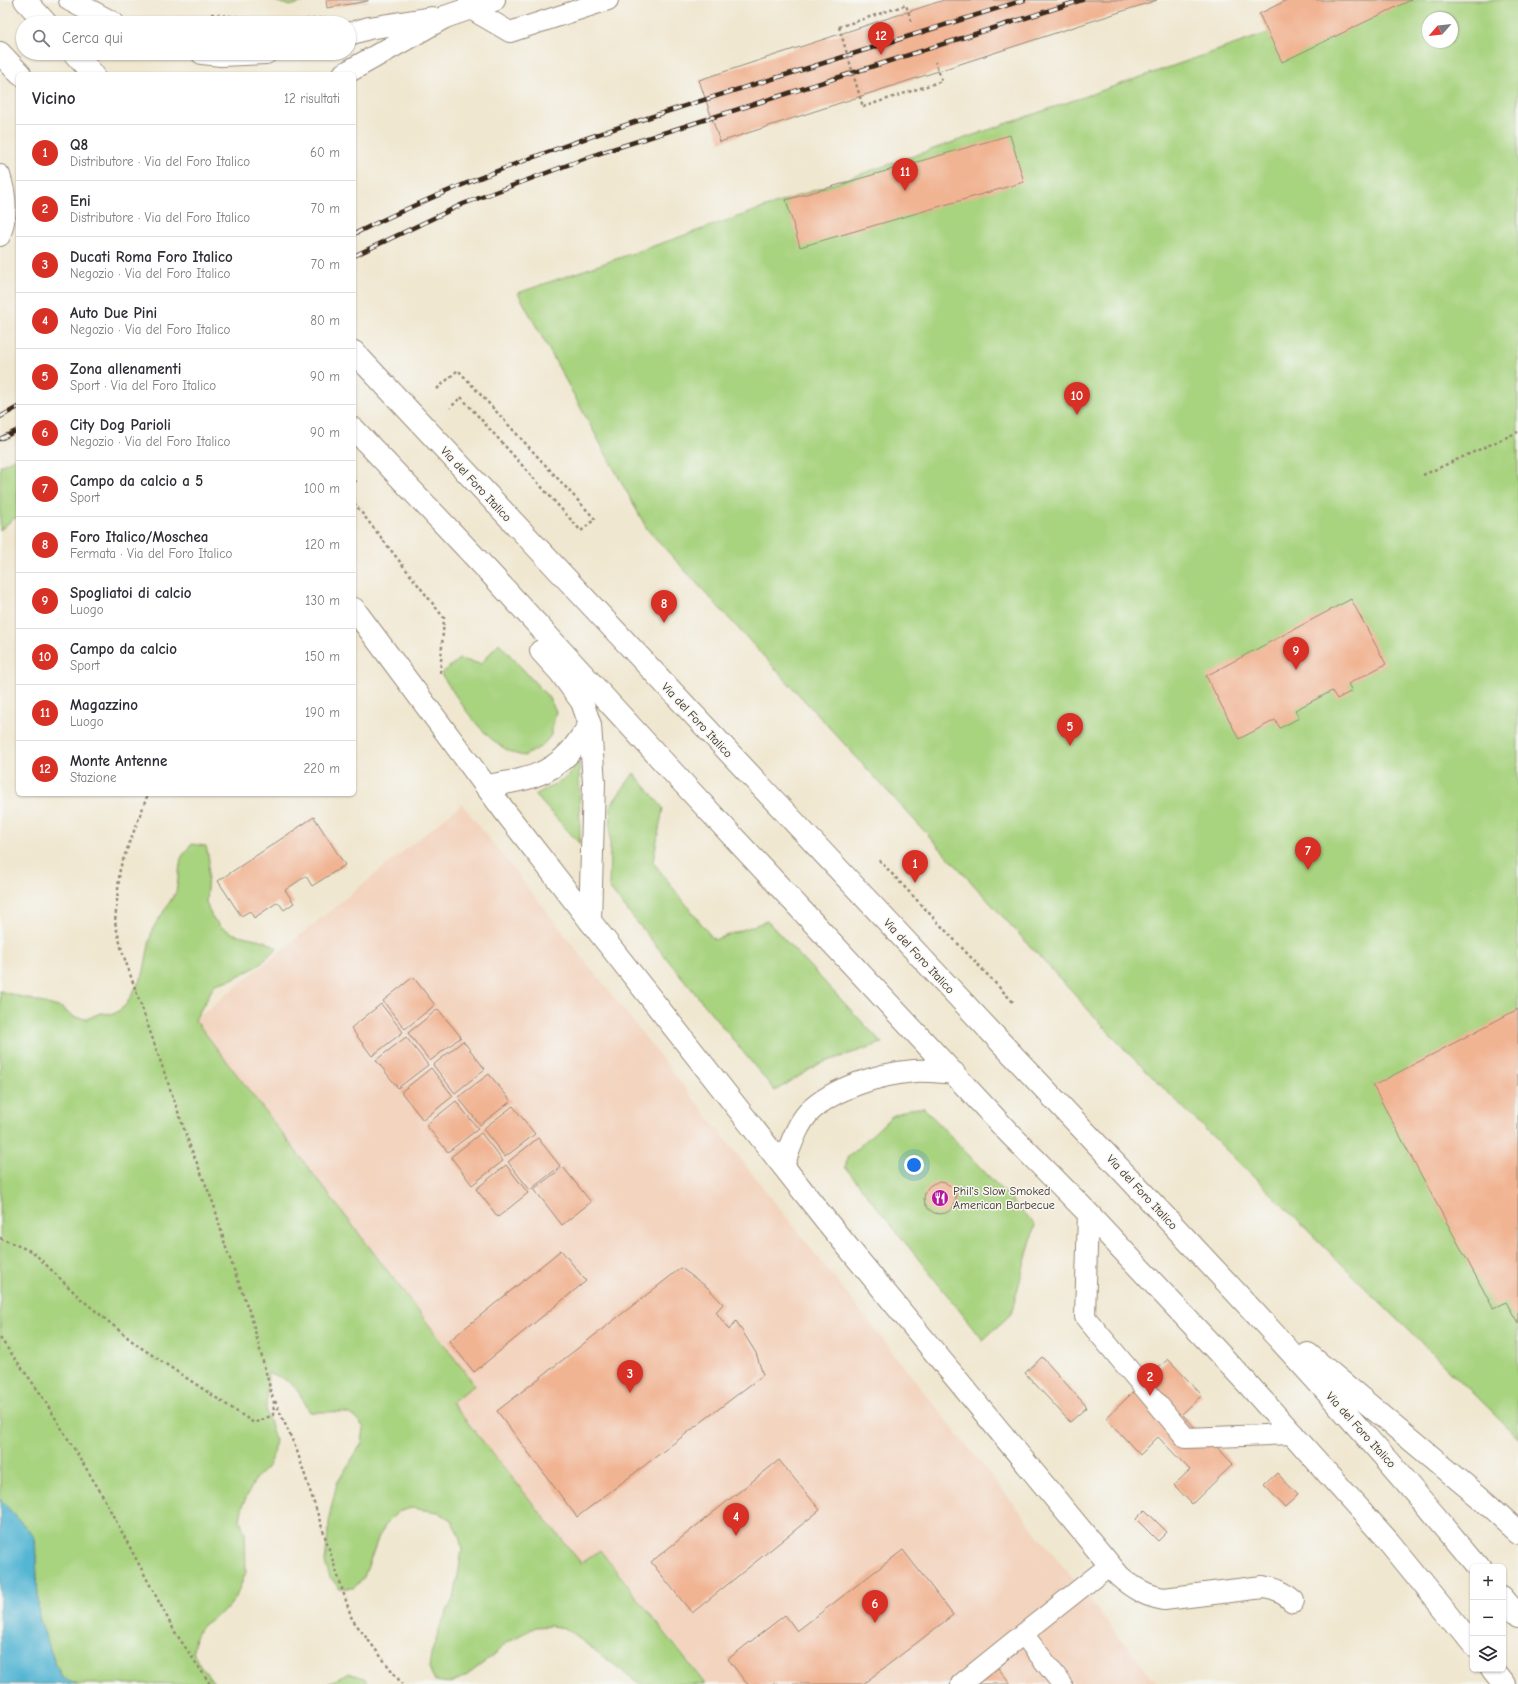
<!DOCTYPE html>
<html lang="it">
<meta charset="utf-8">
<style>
:root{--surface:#fff;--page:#f7f7f7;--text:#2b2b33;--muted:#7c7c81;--line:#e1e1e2;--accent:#d93025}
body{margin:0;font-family:"Comic Neue",sans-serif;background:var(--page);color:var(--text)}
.controls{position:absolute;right:12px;bottom:12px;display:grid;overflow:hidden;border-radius:6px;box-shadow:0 1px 3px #0004}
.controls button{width:36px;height:36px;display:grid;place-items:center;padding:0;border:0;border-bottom:1px solid var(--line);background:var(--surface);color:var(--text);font:20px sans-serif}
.compass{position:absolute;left:1422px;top:12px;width:36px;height:36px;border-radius:50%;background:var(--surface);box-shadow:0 1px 3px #0004;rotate:242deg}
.you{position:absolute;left:914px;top:1165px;width:14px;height:14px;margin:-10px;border:3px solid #fff;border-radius:50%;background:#1a73e8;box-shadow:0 0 0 6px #1a73e833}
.badge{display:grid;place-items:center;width:26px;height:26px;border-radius:50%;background:var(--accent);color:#fff;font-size:13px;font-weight:700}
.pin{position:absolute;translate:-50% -33px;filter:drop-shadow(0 1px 2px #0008)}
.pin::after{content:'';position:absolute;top:21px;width:14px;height:12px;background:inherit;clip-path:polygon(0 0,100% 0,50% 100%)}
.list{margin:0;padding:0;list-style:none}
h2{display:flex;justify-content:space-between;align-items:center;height:52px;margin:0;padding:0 16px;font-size:17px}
h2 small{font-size:13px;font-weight:400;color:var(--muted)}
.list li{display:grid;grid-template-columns:26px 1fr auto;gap:12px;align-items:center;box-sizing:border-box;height:56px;padding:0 16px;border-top:1px solid var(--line)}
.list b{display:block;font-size:15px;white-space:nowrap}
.list p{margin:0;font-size:13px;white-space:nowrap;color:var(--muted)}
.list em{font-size:13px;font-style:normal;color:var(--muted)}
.icon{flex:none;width:22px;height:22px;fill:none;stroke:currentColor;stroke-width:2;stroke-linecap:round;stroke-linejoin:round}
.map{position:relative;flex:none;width:1518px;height:1684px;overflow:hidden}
.search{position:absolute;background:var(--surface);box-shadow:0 1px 3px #0004;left:16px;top:16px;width:340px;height:44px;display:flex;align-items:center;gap:10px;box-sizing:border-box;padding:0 14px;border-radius:22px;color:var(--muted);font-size:15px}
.panel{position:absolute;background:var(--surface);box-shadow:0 1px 3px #0004;left:16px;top:72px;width:340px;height:724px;border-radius:6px}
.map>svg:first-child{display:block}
.built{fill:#f3d4bf}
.green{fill:#a8d37f;stroke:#727e4e;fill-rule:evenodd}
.water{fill:#55b6d4;stroke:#487079}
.building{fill:#f1b493}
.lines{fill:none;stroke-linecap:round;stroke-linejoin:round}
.lane-casing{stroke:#968877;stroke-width:22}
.street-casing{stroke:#968877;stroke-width:24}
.secondary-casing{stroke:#968877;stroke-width:24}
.highway-casing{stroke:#968877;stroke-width:24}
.path{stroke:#968877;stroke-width:2.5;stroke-dasharray:3 3;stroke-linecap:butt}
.lane{stroke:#fff;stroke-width:20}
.street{stroke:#fff;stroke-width:22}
.secondary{stroke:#fff;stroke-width:22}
.highway{stroke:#fff;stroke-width:22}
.rail-casing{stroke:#3b2a1e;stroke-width:4.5}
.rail{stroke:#f6f6f2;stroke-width:3;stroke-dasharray:9;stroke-linecap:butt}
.path-bridge{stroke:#968877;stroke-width:2.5;stroke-dasharray:3 3;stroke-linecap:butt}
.labels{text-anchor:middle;stroke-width:3;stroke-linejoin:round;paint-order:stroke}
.street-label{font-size:12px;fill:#3b2a1e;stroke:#f6f6f2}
.poi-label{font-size:12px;fill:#3b2a1e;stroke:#f6f6f2;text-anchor:start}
</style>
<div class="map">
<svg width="1518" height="1684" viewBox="0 0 1518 1684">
<rect width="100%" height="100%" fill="#f6f6f2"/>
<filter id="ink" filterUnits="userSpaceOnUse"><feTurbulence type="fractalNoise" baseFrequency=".025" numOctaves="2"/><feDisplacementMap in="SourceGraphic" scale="8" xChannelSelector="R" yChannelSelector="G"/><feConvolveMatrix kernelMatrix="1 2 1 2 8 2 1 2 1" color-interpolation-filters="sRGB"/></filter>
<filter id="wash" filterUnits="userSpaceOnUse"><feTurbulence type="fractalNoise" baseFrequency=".012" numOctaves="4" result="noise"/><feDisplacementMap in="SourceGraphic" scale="16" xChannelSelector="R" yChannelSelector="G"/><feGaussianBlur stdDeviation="0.9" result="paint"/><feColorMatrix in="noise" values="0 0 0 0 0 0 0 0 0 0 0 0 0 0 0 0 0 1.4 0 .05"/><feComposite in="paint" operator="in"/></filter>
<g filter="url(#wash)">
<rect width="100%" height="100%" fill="#f0e7d0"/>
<!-- built -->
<path class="built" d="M462,804L909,1373L1157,1684H707L601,1550L581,1564L451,1402L474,1385L195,1020Z"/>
<!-- green -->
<path class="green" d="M272,0H310L290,6Z
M1363,0H1518V1438L1128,1053L647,529L518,293ZM1428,18H1452V42H1428Z
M18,457V517L13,519L0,530V466Z
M499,643L549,698L556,711L551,735L542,746L524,756C519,755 514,754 509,751C480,736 459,700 441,674L459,659L481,664Z
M579,761L580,844L535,795L567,777Z
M634,773L663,808L653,862L714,940L767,921L882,1043L819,1064L775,1091L609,888L611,805Z
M191,844L206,846L209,860L206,903L212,917L221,927L234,934L265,941L277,948L256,967L230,980L215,984L195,1020L475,1385L451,1402L581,1563L600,1550L705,1684H640L565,1628L551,1626L536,1627L507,1642L494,1655L466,1676L450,1683L435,1681L429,1668L431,1654L441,1624L455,1595L462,1549L459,1535L451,1520L438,1512L411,1508L398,1512L387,1523L379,1536L364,1577L354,1588H339L330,1577L325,1563L330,1513L337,1483L362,1443L364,1428C361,1424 357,1418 353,1416C341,1409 324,1413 310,1412C297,1389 295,1381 268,1373L266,1411L275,1439L273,1455L267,1468L256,1478L243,1504L240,1520L245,1533L246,1572L236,1597L228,1608L203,1625L195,1637L193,1652L200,1665L215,1684H77L62,1677L55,1663L39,1618L35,1538L0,1499V991L62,1008L73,1017L87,1019L100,1013L114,1014L126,1005L143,975L152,930L176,892L181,858Z
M912,1108H924L1035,1225L1011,1314L983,1340L845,1167L848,1157L892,1116Z
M349,1673L365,1678L368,1684H328Z"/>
<!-- water -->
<path class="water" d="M0,1499L35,1538L39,1618L55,1663L62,1677L77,1684H0Z"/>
<g id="blocks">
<!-- building -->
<path class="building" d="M326,0H368V1L327,8Z
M944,0H1157L720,142L699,80Z
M1287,0H1411L1282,62L1259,14Z
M1010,135L1024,182L800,247L786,200Z
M1351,599L1386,664L1348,684L1352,691L1337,699L1332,691L1295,710L1299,718L1280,728L1275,720L1239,739L1206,676Z
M314,817L345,865L312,886L306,876L285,890L294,903L284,910L278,902L254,918L250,911L241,916L218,881Z
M413,977L435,1005L405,1029L383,1001Z
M381,1004L403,1032L372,1056L351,1028Z
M438,1009L461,1037L430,1061L408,1033Z
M1518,1009V1323L1506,1302L1493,1308L1373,1086Z
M406,1037L428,1065L398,1088L376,1060Z
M463,1041L485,1069L455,1093L433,1065Z
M431,1068L453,1096L423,1120L401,1092Z
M489,1074L511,1101L480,1125L458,1097Z
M456,1101L478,1129L448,1152L426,1125Z
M513,1106L535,1134L505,1157L483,1129Z
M481,1133L503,1161L472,1185L451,1157Z
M538,1138L560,1166L530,1190L508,1162Z
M506,1165L528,1193L498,1217L476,1189Z
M563,1167L591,1202L562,1225L534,1189Z
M924 1198a16 16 0 1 1 32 0a16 16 0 1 1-32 0Z
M561,1250L586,1281L474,1372L449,1341Z
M681,1268L707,1287L723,1304L716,1312L729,1330L736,1321L756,1353L763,1375L577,1517L497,1411Z
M1042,1357L1087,1407L1070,1422L1025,1373Z
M1168,1359L1202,1395L1182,1414L1213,1447L1215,1445L1233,1464L1192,1504L1174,1485L1190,1470L1158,1437L1140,1455L1106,1418Z
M779,1460L820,1510L692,1613L651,1562Z
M1277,1473L1298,1495L1285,1507L1264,1485Z
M1145,1510L1167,1532L1158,1541L1136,1519Z
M903,1550L953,1615L863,1684H747L728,1659L785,1615L797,1631Z
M994,1663L1011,1684H967Z"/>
</g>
</g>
<g filter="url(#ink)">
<use href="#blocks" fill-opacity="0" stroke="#968877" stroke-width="1"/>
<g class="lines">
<!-- lane casing -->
<g class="lane-casing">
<path id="lane" d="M469,8L510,32L608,0
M0,175C7,197 8,214 0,236
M1088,1213L1085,1317L1186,1438L1294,1434
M961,1684L1023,1634
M1062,1684L1023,1634L1110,1565"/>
</g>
<!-- street casing -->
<g class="street-casing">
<path id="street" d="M354,609L506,813L590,921L828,1223L1119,1576C1133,1588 1146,1596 1164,1599L1263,1587C1276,1589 1283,1592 1293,1601"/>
</g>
<!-- secondary casing -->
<g class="secondary-casing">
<path id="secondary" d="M445,17L494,0"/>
</g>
<!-- highway casing -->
<g class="highway-casing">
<path id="highway" d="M25,0L46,23
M70,0L113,23
M349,34L369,28L432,18
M0,53L20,74
M74,53L93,74
M202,53L221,55L266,53
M344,74L445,17
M354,352C565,580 778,806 991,1032C1156,1207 1324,1381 1478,1567
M354,429L491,574L669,768L1009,1133L1088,1213L1246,1382L1389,1542L1473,1645
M541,651L560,672L582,702L590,725L594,783L590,921
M486,786C519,781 546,778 570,752C577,744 583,734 590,725
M783,1165C790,1148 796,1126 809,1112C833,1088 880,1074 914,1071C927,1070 941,1072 954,1073
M1308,1354L1483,1500L1518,1532
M1503,1598L1518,1616
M1492,1669L1504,1684"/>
</g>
<!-- path -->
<path class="path" d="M211,14L280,22L326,18
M839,27L906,5L912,23
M863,107L942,81L935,62
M437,389L458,370L595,519L581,531L461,397L450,408
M1423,475L1518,432
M354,482L357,480
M354,503L444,618L440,675
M879,860L1014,1003
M0,1238L33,1252L81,1299L137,1345L254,1423L273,1415L274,1403L251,1316L226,1248L214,1205L190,1146L122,951L115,922L120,868L148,794
M0,1338L40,1393L100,1491L175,1632L210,1684
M275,1401L297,1451L352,1619L402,1684"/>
<!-- lane -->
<use href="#lane" class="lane"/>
<!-- street -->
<use href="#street" class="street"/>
<!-- secondary -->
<use href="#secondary" class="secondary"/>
<!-- highway -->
<use href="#highway" class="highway"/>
<!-- rail casing -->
<g class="rail-casing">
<path id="rail" d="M354,234C494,164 643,118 792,73C869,49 946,24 1024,0
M354,256L463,204L597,154L1082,0
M0,417L18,407
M0,439L18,430"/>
</g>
<!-- rail -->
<use href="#rail" class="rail"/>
<!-- path-bridge -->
<path class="path-bridge" d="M839,27L863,107"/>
</g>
</g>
<!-- icons -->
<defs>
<g id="restaurant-disc" transform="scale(0.9)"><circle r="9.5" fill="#b5179e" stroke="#f6f6f2"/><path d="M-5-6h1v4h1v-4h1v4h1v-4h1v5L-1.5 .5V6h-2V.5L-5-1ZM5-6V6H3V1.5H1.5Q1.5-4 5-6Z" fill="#fff"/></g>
</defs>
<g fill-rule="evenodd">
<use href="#restaurant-disc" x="940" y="1198"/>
</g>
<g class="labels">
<!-- street labels -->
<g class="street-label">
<text transform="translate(476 484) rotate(47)" y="4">Via del Foro Italico</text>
<text transform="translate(697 720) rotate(47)" y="4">Via del Foro Italico</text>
<text transform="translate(919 956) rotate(47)" y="4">Via del Foro Italico</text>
<text transform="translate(1142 1192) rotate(47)" y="4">Via del Foro Italico</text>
<text transform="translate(1361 1430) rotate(48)" y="4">Via del Foro Italico</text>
</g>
<!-- poi labels -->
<g class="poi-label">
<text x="953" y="1195">Phil's Slow Smoked<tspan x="953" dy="14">American Barbecue</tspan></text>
</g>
</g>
</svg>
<div class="controls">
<button>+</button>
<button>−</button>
<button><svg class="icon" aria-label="layers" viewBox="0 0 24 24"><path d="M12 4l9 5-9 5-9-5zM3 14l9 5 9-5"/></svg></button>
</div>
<svg class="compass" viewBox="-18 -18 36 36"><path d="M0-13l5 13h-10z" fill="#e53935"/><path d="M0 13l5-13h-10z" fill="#7c7c81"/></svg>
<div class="you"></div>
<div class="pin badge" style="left:915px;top:883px">1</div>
<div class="pin badge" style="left:1150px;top:1396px">2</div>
<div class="pin badge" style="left:630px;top:1393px">3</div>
<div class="pin badge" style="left:736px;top:1536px">4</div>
<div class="pin badge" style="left:1070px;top:746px">5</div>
<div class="pin badge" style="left:875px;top:1623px">6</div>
<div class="pin badge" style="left:1308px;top:870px">7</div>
<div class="pin badge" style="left:664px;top:623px">8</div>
<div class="pin badge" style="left:1296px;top:670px">9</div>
<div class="pin badge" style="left:1077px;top:415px">10</div>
<div class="pin badge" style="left:905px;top:191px">11</div>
<div class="pin badge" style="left:881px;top:55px">12</div>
<div class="search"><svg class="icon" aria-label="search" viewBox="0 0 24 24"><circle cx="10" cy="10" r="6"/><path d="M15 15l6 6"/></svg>Cerca qui</div>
<section class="panel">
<h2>Vicino<small>12 risultati</small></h2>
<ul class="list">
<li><span class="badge">1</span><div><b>Q8</b><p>Distributore · Via del Foro Italico</p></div><em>60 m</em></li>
<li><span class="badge">2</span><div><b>Eni</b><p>Distributore · Via del Foro Italico</p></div><em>70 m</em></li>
<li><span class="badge">3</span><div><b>Ducati Roma Foro Italico</b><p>Negozio · Via del Foro Italico</p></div><em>70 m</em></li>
<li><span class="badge">4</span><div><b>Auto Due Pini</b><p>Negozio · Via del Foro Italico</p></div><em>80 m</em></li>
<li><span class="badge">5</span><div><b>Zona allenamenti</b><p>Sport · Via del Foro Italico</p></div><em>90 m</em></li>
<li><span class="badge">6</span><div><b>City Dog Parioli</b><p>Negozio · Via del Foro Italico</p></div><em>90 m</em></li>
<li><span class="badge">7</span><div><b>Campo da calcio a 5</b><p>Sport</p></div><em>100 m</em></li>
<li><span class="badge">8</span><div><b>Foro Italico/Moschea</b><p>Fermata · Via del Foro Italico</p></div><em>120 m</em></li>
<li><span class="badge">9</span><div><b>Spogliatoi di calcio</b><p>Luogo</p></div><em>130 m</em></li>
<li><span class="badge">10</span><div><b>Campo da calcio</b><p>Sport</p></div><em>150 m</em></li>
<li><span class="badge">11</span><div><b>Magazzino</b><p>Luogo</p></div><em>190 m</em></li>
<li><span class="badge">12</span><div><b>Monte Antenne</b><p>Stazione</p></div><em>220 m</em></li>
</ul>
</section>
</div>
